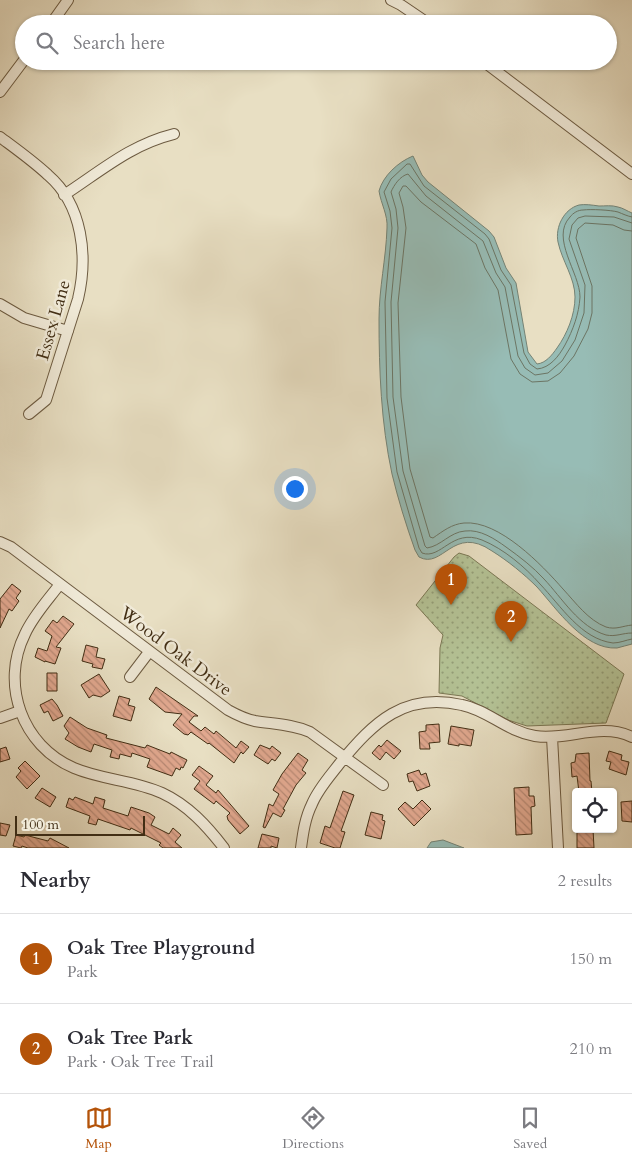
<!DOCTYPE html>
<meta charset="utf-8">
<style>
:root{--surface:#fff;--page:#f7f7f7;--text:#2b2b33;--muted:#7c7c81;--line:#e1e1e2;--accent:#b45309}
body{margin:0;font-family:Cardo,serif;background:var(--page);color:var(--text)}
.controls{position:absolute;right:15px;bottom:15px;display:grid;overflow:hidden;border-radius:5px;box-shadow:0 1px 4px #0004}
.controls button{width:45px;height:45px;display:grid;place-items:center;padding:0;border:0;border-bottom:1px solid var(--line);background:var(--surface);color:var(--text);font:25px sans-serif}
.scale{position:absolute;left:15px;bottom:12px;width:130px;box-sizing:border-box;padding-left:5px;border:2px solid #422e14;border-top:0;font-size:14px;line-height:18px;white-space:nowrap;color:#422e14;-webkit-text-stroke:4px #f0ead8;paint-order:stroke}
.you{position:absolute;left:294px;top:488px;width:18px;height:18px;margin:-12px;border:4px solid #fff;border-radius:50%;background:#1a73e8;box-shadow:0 0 0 8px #1a73e833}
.badge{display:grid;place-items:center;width:32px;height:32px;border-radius:50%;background:var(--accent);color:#fff;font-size:16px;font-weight:700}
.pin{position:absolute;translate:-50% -41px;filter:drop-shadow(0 1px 2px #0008)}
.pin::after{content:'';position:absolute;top:26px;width:18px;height:15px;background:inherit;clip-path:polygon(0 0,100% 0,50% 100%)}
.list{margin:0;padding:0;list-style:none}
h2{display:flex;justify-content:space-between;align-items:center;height:65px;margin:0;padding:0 20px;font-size:21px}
h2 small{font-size:16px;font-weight:400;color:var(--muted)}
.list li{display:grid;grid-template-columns:32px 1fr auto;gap:15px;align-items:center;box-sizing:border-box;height:90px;padding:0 20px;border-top:1px solid var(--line)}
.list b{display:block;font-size:19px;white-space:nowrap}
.list p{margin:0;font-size:16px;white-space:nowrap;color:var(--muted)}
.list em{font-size:16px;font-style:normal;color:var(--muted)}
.icon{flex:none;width:28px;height:28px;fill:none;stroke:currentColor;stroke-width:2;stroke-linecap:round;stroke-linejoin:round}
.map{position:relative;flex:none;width:632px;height:848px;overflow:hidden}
.search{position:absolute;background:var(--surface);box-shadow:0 1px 4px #0004;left:15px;right:15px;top:15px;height:55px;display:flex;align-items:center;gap:12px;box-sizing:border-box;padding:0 18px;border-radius:28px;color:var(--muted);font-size:19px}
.sheet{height:245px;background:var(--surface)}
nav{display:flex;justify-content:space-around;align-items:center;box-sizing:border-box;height:70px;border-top:1px solid var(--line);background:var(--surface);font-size:14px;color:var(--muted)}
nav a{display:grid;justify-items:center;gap:2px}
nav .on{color:var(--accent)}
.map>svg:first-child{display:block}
.grass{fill:url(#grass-dots);stroke:#7b7854}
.water{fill:#97bcb5;stroke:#758375}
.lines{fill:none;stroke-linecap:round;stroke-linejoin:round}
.shore{stroke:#6c7564;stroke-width:1}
.building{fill:url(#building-back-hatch);stroke:#422e14}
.minor-casing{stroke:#6c5a40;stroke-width:12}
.minor{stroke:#f0ead8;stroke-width:10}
.labels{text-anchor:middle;stroke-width:5;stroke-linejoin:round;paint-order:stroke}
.street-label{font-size:18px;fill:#422e14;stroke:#f0ead8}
</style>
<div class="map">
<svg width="632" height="848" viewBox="0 0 632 848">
<defs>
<pattern id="grass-dots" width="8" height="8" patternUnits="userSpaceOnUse" patternTransform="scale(1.25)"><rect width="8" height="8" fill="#b4c295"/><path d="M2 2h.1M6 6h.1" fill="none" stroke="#949e78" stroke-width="1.8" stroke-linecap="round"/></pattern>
<pattern id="building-back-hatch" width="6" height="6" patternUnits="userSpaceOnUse" patternTransform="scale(1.25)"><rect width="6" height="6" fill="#e1a88f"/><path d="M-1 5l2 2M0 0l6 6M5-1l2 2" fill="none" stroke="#b88974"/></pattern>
</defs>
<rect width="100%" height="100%" fill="#e8dfc3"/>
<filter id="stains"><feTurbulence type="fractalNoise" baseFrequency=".004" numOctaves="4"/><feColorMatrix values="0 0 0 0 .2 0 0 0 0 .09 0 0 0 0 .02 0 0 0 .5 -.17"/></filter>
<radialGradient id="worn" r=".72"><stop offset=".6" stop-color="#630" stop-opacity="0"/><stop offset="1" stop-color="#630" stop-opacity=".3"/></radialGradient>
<!-- grass -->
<path class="grass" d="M459,553L469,556L624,674L606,723L527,726L508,720L462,696L439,693L440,648L443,635L416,605L454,557Z"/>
<!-- water -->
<path class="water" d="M413,156L422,175L428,182L489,231L494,237L506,268L516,283L528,352L537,364C546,363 552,355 557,348C567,334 575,315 575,297C575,278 562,261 558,242C555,227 564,209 579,205C585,204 592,205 599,206C605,206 612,205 618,207C623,208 627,211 632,213V644C627,645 622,647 617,648C584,650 557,609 537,587C524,574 508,561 492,551C453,524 443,570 419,557L415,550C406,525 398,499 392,474C381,423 379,370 379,319C379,288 386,259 387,228C388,215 381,204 379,191C383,176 398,162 413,156Z
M443,840L464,848H427L431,842Z"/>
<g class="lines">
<!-- shore -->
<path class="shore" d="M632,217C627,216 623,214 618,212C611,210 591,209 583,210C578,210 573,213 570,217C550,238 580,273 580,297C579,314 573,330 565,345C559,356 550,368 537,369L530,364L524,353L511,285L501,270L489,239L485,234L424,186L410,164H407L391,179L384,192L390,211L392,228L385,302L387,398L397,472L419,548L422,553C441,560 452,528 482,540C504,549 525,567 540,584C561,606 581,639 613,643C620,643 626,640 632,639
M632,223L614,217L585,216L578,218L572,225L569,239L585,285L584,313L575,340L562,361L548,373L535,375L525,368L518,356L505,287L496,273L483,241L426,196L408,174C400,176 394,185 391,192L396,209L398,228L391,302L393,397L403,471L425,546L427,548C441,546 450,532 465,531C480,529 495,539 506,547C520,557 533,567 544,579C562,598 579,627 606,635C616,637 622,633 632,633
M632,231L624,230L613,225L585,223L578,229L576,238L592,286V313L588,329L574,356L560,373L548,381L532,382L520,374L511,359L498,290L485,268L476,244L421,202L406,186H403L399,193L403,207L406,228L398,303L401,397L410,469L430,537L433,538C443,531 452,524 464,523C499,520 542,565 563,589C576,603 588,620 606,627C616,630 622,626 632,625"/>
</g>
<!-- building -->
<path class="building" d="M12,584L21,591L16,598L19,601L12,611L9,609L0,628V599Z
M63,616L74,624L56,647L61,648L55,664L45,661V662L35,657L38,648L47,651L52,636L45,631L53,620L57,623Z
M86,645L98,648L96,657L105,659L102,669L92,667L93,664L82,661Z
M47,673H57V691H47Z
M99,674L110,691L101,697L93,695L89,698L81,685Z
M156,687L198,716H194L189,722L201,731L205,727L214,734L216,731L236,748L241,741L249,747L243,754L241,752L234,763L209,743L208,744L191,732L188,735L184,734L173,725L182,714L165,712L149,699Z
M119,696L130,699L128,705L135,707L131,721L113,716Z
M52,699L57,705L63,716L53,721L48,711L44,713L40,705Z
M70,717L87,728L107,735L106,738L145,748L147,745L170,754L171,752L187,760L183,768L181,767L180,770L176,768L172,776L147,767L150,759L132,753L131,757L120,754L119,759L110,757L112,750L94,744L91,752L78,747L65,739L69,733L64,726Z
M439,724L440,742L429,743L430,749H420L419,732L426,731V725Z
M451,726L474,730L471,746L459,744V746L448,744Z
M387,740L401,751L394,759L386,752L380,760L372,753L379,745L381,747Z
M260,745L270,749L272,746L281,753L275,761L272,759L268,764L254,755Z
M6,747L10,759L0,762V749Z
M609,751L622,755L621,760L629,762L626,775L609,769L611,762L606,761Z
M298,753L308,760L302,770L306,773L296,785L283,809L285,810L281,817L273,813L265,828L263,827L269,804L273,806L279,794L273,790L282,774Z
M589,753L590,781H591L592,792H579L577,776L572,777L571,763L575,762L576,754Z
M25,761L40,776L27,789L16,777L21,771L18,768Z
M199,766L213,776L206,785L216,793L218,790L249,826L240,834L228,820L227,816L230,813L216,801L214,804L194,789L200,781L192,775Z
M419,770L421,775L426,773L430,786L417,791L413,781L409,782L407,774Z
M529,787V796H534L535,806L531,807L532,834L516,835L514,788Z
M42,788L56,797L50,807L35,798Z
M343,791L354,795L341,831L345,832L340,848H335L320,843L325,826L330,828Z
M75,797L93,804L95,797L105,800L103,808L128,816L131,807L149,813L155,817L151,825L169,834L173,828L181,835L175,842L182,848H163L159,845L161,843L131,828L130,830L98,819L96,825L88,823L90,816L66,807L69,798L73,800Z
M422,800L431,809L414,826L398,809L405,802L413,809Z
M632,801V822L622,821L621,802Z
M371,812L383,815L382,820L385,821L381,839L365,835Z
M0,823L10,825L6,836L0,835Z
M577,829H593L594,848H577Z
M262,834L279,838L277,848L271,846V848H258Z
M16,835L24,837L25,835L48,841L50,838L69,848H28L22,846L21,848L13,846Z"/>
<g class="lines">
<!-- minor casing -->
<g class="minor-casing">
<path id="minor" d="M391,0L401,5L429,24
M51,24L68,0
M483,61L632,174
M0,92L24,60
M0,137C16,149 33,161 48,175C83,205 88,257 78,299L46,400L29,414
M64,195C101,171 130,145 174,134
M0,304L24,318L68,331
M0,542L11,547L228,710C237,715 245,719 255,721C273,724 292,724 310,732L383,785
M60,584C48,600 33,616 25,634C0,684 22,746 74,768C102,780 134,780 162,793C188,805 207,826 224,848
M130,677L149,652
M0,718L20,711
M552,737L558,848
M301,848C303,833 305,818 312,804C318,789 330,776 340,763C374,722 404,692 462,705C488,710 506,731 535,736C568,741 600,722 632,737"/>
</g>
<!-- minor -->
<use href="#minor" class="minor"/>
</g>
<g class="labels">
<!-- street labels -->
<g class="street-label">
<text transform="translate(53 320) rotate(-74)" y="6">Essex Lane</text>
<text transform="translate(176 651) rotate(37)" y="6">Wood Oak Drive</text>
</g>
</g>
<rect width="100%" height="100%" filter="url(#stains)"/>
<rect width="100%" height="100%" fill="url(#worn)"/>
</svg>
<div class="controls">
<button><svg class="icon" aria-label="locate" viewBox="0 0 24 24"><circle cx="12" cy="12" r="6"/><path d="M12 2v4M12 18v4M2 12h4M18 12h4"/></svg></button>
</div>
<div class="scale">100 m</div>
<div class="you"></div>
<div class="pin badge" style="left:451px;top:605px">1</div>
<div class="pin badge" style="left:511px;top:642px">2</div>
<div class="search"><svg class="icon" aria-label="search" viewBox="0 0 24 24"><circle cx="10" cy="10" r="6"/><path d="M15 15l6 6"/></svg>Search here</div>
</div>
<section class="sheet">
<h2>Nearby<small>2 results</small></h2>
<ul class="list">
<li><span class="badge">1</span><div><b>Oak Tree Playground</b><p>Park</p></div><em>150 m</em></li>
<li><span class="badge">2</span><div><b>Oak Tree Park</b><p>Park · Oak Tree Trail</p></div><em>210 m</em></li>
</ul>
</section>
<nav>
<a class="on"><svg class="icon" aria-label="map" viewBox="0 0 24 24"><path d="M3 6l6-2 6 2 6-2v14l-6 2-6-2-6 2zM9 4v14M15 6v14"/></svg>Map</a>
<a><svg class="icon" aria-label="directions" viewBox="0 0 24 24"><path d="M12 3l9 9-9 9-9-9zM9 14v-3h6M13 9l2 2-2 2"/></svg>Directions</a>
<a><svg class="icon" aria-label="saved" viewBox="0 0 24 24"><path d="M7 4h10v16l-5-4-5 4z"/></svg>Saved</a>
</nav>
